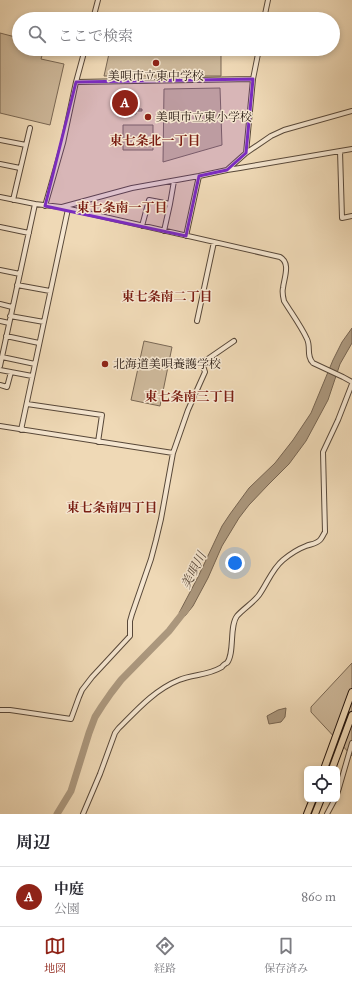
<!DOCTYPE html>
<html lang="ja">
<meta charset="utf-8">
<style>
:root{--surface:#fff;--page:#f2f2f3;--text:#2b2b33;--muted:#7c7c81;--line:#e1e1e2;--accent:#8f2418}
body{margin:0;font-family:"IM FELL Great Primer","Noto Serif JP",serif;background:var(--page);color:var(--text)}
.controls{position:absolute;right:12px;bottom:12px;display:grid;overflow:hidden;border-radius:6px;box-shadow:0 2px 6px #0003}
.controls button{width:36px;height:36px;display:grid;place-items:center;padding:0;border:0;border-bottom:1px solid var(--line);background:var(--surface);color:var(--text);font:20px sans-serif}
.you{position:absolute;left:235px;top:563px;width:14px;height:14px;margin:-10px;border:3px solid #fff;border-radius:50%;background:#1a73e8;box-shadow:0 0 0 6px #1a73e833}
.badge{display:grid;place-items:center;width:26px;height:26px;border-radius:50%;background:var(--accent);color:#fff;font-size:13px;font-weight:700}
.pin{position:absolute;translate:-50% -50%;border:2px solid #fff;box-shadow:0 1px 4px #0006}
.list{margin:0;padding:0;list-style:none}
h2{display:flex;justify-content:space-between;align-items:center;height:52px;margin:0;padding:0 16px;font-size:17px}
h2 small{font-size:13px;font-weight:400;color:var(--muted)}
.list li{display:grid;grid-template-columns:26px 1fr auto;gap:12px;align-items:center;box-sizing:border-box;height:60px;padding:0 16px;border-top:1px solid var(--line)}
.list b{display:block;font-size:15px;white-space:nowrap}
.list p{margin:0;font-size:13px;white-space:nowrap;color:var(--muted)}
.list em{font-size:13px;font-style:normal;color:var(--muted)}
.icon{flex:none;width:22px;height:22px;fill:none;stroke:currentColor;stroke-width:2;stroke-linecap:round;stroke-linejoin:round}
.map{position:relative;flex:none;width:352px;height:814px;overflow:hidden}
.search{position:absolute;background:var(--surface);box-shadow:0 2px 6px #0003;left:12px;right:12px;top:12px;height:44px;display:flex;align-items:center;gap:10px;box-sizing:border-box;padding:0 14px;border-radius:22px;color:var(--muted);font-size:15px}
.sheet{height:112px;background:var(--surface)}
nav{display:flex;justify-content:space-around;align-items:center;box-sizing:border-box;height:56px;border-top:1px solid var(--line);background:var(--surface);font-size:11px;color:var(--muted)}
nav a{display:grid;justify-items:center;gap:2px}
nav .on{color:var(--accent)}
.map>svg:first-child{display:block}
.green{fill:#cdb89a;stroke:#7a6854}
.water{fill:#ab977d;stroke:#766451}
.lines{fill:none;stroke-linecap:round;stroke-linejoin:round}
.river{stroke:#ab977d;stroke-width:7}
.minor-casing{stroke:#584839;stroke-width:6}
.highway-casing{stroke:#26170f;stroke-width:8}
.minor{stroke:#f5e6d0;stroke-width:4}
.highway{stroke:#efd9b6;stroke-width:6}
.marked{fill:#7b2cbf;fill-opacity:0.2;stroke:#7b2cbf;stroke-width:3;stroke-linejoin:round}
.poi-dot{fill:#8f2418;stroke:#f5e6d0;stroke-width:1.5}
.labels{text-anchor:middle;stroke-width:3;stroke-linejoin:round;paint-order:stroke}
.poi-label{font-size:12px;fill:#26170f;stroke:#f5e6d0;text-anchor:start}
.neighbourhood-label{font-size:13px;font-weight:bold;fill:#7a1f14;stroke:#f5e6d0}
.water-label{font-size:13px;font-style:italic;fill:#5b4a3b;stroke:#f5e6d0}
</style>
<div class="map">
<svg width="352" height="814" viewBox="0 0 352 814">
<rect width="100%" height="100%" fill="#efd9b6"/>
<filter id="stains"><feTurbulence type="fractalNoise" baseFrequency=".005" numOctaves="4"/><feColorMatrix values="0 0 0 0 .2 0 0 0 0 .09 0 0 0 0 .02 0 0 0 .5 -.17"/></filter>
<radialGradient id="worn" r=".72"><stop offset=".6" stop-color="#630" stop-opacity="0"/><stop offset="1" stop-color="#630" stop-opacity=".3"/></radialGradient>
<!-- green -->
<path class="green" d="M0,33L19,38V49H44L41,59L64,64L50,125L0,113Z
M110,49H221V76H104Z
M220,88L222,145L163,162L164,89Z
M134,96H138V109H142V111H136V114H117V105H112V100H134Z
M123,125H153V150H123Z
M144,341L172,347L160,406L131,400Z
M352,663V756L311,712V707Z"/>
<!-- water -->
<path class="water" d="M352,328V343L340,364L328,400L306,441L289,464L268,485L249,505L239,518L222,546L208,578L193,606L185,616L179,613L198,577L222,526L230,514L249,488L275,463L293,440L311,413L333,360L342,342Z
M286,708L285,717L281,722L269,724L267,716L278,710Z"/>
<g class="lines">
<!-- river -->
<path class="river" d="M57,814L71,791L89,733L95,717L102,706L111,693L121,680L169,631L187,608"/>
<!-- minor casing -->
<g class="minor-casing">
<path id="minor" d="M93,19L98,0
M264,19L268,0
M76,82L253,79
M0,140L26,145
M340,151L342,218L352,216
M246,153L253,79L259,49
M0,164L20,168
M228,169L246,153L271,136L284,130L352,111
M0,197L35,204L61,207L280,257C291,263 284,278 283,288C282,292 283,297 284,301C292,314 301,326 307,339C311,347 306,356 313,363L343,377L352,382
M13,200L30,128
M170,204L174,181
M45,206L63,143L76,82L85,49
M62,207L132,188L199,176L227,170L240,168L352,149
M142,226L149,200L170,204L164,231
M0,227L29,233
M186,236L199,176
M0,270L20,274
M17,285L50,291
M0,304L12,307
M10,316L44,322
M0,321L9,323
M197,321L214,242
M6,336L39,343
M2,357L35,364
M0,366L35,204
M0,370L32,376
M0,385L7,387L11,372
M27,404L102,415L98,442
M0,426L173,453
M21,430L68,209
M0,710H10L71,719L79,697L82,690L92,677L130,636V621L132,614L151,559L156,540L161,519L173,453L188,410L205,372L202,363L234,341
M337,794L339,788L352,743
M83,814L100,774L115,733L118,729C136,711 154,690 179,680C193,674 207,676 222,667C222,666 226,663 227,663C235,653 229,626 237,616C243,609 253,603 259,595C267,584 272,569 283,560C289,555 298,549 306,546C311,544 316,544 320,540C322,538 323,535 325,532L323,452L338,420L352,384
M327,814L335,799"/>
</g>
<!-- highway casing -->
<g class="highway-casing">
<path id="highway" d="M324,769L352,692
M332,769L352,715
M307,814L313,799
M315,814L321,799"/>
</g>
<!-- minor -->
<use href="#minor" class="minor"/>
<!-- highway -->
<use href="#highway" class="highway"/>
</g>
<!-- marked area -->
<path class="marked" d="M253,79L246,153L227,170L199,176L186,236L45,206L76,82Z"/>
<!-- markers -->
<g class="poi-dot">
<circle cx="156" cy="63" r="4"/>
<circle cx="148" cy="117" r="4"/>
<circle cx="105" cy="364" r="4"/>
</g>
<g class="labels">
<!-- poi labels -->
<g class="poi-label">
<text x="156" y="80" text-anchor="middle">美唄市立東中学校</text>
<text x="156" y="121">美唄市立東小学校</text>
<text x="113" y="368">北海道美唄養護学校</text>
</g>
<!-- neighbourhood labels -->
<g class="neighbourhood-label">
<text x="155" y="145">東七条北一丁目</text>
<text x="122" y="212">東七条南一丁目</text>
<text x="167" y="301">東七条南二丁目</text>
<text x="190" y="401">東七条南三丁目</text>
<text x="112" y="512">東七条南四丁目</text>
</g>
<!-- water labels -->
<g class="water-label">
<text transform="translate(193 570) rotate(-63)" y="5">美唄川</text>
</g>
</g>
<rect width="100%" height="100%" filter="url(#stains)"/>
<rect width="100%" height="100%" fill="url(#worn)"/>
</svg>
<div class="controls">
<button><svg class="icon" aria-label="locate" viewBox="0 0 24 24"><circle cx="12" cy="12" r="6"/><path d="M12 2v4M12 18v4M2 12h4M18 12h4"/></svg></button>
</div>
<div class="you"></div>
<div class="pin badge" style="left:125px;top:103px">A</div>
<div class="search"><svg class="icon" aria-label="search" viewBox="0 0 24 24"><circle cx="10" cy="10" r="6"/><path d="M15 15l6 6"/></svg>ここで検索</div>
</div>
<section class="sheet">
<h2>周辺<small></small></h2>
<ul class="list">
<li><span class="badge">A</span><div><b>中庭</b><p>公園</p></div><em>860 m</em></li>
</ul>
</section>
<nav>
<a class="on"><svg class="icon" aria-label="map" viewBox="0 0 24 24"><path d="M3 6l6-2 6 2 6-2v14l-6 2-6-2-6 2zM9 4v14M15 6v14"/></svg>地図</a>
<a><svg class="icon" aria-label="directions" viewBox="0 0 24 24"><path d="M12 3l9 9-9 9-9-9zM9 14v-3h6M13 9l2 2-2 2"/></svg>経路</a>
<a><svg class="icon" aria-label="saved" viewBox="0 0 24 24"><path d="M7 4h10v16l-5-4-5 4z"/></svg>保存済み</a>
</nav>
